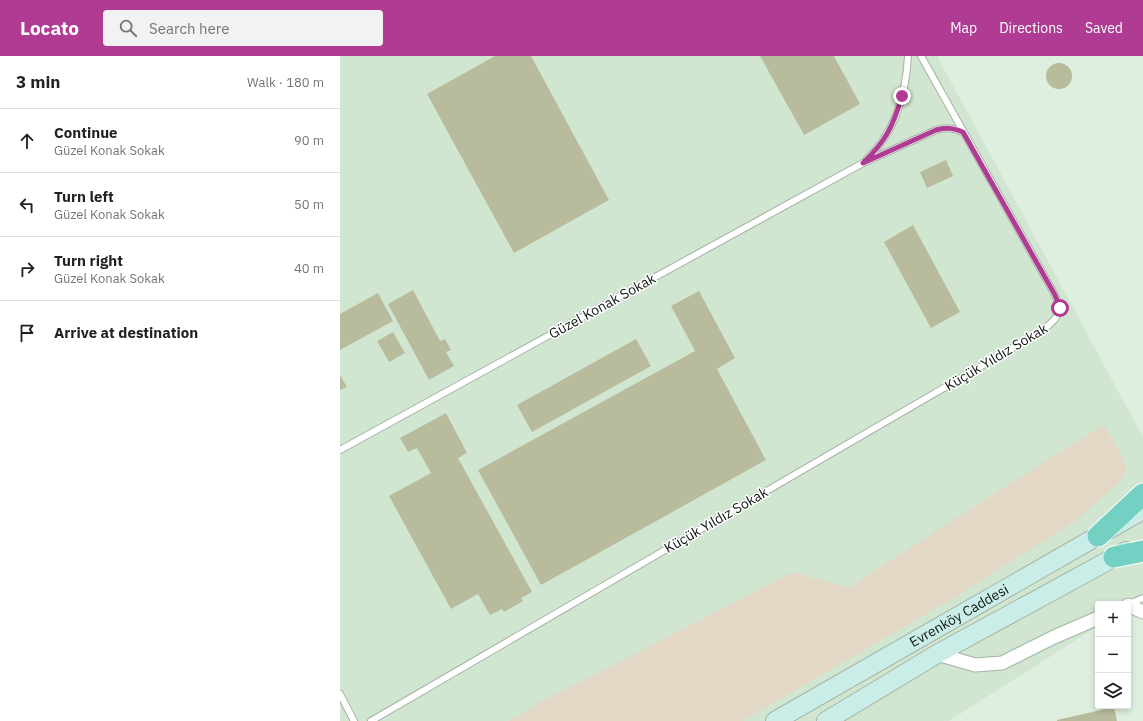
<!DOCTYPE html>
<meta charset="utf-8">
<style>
:root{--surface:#fff;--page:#f2f2f2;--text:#202124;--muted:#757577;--line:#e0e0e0;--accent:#af3b93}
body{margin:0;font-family:"IBM Plex Sans",sans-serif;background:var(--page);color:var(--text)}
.controls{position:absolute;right:12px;bottom:12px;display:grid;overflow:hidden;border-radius:4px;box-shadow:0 2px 6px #0003}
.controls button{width:36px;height:36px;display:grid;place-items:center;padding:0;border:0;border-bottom:1px solid var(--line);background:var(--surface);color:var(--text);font:20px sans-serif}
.stop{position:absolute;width:12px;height:12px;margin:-9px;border:3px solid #af3b93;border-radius:50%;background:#fff}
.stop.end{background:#af3b93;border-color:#fff;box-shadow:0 1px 4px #0008}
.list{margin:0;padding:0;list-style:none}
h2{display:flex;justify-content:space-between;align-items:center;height:52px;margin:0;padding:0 16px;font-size:17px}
h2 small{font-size:13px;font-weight:400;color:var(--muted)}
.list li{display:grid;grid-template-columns:26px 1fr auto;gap:12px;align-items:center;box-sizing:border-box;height:64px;padding:0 16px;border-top:1px solid var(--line)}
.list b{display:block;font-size:15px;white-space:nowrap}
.list p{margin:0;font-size:13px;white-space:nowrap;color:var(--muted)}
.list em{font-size:13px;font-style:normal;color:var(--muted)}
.icon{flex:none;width:22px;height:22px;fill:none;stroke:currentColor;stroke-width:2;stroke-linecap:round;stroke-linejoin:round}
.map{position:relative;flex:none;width:803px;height:665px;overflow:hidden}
header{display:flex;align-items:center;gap:24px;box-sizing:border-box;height:56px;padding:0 20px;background:var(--accent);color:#fff}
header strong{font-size:19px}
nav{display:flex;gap:22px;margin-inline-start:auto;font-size:14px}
.search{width:280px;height:36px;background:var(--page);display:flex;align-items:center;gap:10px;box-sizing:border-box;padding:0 14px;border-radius:4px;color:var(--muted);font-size:15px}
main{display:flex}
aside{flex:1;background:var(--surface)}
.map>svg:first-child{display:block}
.built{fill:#d0e6d1}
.green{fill:#e3d8c5}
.building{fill:#b8bc9d}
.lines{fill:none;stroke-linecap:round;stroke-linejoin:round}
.service-casing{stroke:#a4b3a5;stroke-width:8}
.minor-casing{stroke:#a4b3a5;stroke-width:15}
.secondary-casing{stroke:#a4b3a5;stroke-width:20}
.trunk-casing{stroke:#fff;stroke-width:23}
.service{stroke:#fff;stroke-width:6}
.minor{stroke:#fff;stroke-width:13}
.secondary{stroke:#cbede8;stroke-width:18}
.trunk{stroke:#74d0c2;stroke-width:21}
.route{stroke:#af3b93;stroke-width:5}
.labels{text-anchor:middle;stroke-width:3;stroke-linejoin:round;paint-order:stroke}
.street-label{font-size:14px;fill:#111712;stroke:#fff}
</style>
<header>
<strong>Locato</strong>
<div class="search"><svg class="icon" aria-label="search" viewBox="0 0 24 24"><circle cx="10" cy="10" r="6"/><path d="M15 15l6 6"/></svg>Search here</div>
<nav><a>Map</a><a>Directions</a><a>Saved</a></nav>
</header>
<main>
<aside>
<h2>3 min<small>Walk · 180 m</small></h2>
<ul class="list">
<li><svg class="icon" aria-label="ahead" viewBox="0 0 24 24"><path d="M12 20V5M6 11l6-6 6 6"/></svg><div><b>Continue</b><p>Güzel Konak Sokak</p></div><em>90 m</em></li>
<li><svg class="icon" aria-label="left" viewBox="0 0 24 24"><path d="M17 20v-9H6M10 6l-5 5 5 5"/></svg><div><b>Turn left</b><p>Güzel Konak Sokak</p></div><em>50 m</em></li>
<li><svg class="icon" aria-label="right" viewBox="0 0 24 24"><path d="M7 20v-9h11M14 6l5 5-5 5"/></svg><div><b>Turn right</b><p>Güzel Konak Sokak</p></div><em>40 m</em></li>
<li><svg class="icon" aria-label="arrive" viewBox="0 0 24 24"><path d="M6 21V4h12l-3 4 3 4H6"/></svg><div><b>Arrive at destination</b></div></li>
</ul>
</aside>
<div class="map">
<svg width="803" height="665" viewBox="0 0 803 665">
<rect width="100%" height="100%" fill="#deeedf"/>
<!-- built -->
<path class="built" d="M0,0H597L803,381V542L788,548H758V570L609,665H0Z"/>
<!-- green -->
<path class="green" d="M763,369C774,384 782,396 786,414L778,428L734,466L607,546L402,665H169L201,646L453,516L508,532L657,436Z"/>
<!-- building -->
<path class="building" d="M155,0H191L269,144L174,197L87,38Z
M420,0H494L520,48L464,79Z
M706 20a13 13 0 1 1 26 0a13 13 0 1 1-26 0Z
M606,104L613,120L587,132L580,116Z
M573,169L620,256L591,272L544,186Z
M73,234L100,285L105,283L111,294L106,296L114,310L89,324L48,248Z
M359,235L395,302L377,313L426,404L201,529L138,414L355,295L331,250Z
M38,237L53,265L0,294V258Z
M53,276L65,297L49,306L37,285Z
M296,283L311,310L192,376L177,349Z
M0,319L7,331L0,334Z
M106,357L127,397L118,402L192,536L181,542L183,545L164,556L162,553L150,559L138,538L111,553L49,440L91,417L77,392L68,396L60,382Z
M774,651L777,665H717V664Z"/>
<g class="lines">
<!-- service casing -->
<g class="service-casing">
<path id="service" d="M527,103C555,76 566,38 568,0
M0,394L523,107L596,74C606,71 613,72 623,76
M789,548L803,542
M0,638L14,665
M31,665L700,276C715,265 724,258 715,239L581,0"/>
</g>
<!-- minor casing -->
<g class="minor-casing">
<path id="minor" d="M788,549L803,556
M597,598L635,609L662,607L714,581L758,562"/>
</g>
<!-- secondary casing -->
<g class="secondary-casing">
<g id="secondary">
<path id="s1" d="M435,665L803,454"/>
<path d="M486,665L597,598L786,495"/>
</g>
</g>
<!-- trunk casing -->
<g class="trunk-casing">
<path id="trunk" d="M758,480L803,438
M774,501L803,495"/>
</g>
<!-- service -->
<use href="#service" class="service"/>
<!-- minor -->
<use href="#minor" class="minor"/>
<!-- secondary -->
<use href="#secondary" class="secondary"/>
<!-- trunk -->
<use href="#trunk" class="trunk"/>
</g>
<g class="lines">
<!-- route -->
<path class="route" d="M562,40C553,70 546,85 523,107L596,74C606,71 613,72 623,76L715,239L720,252"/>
</g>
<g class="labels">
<!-- street labels -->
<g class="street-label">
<text transform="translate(262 250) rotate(-29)" y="5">Güzel Konak Sokak</text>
<text transform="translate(656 301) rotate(-31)" y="5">Küçük Yıldız Sokak</text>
<text transform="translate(376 464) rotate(-30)" y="5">Küçük Yıldız Sokak</text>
<text dy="5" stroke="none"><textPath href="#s1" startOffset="212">Evrenköy Caddesi</textPath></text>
</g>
</g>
</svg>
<div class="controls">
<button>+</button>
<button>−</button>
<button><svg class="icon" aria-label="layers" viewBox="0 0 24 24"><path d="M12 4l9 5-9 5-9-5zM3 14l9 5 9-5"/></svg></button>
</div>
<div class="stop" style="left:720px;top:252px"></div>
<div class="stop end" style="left:562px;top:40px"></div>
</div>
</main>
